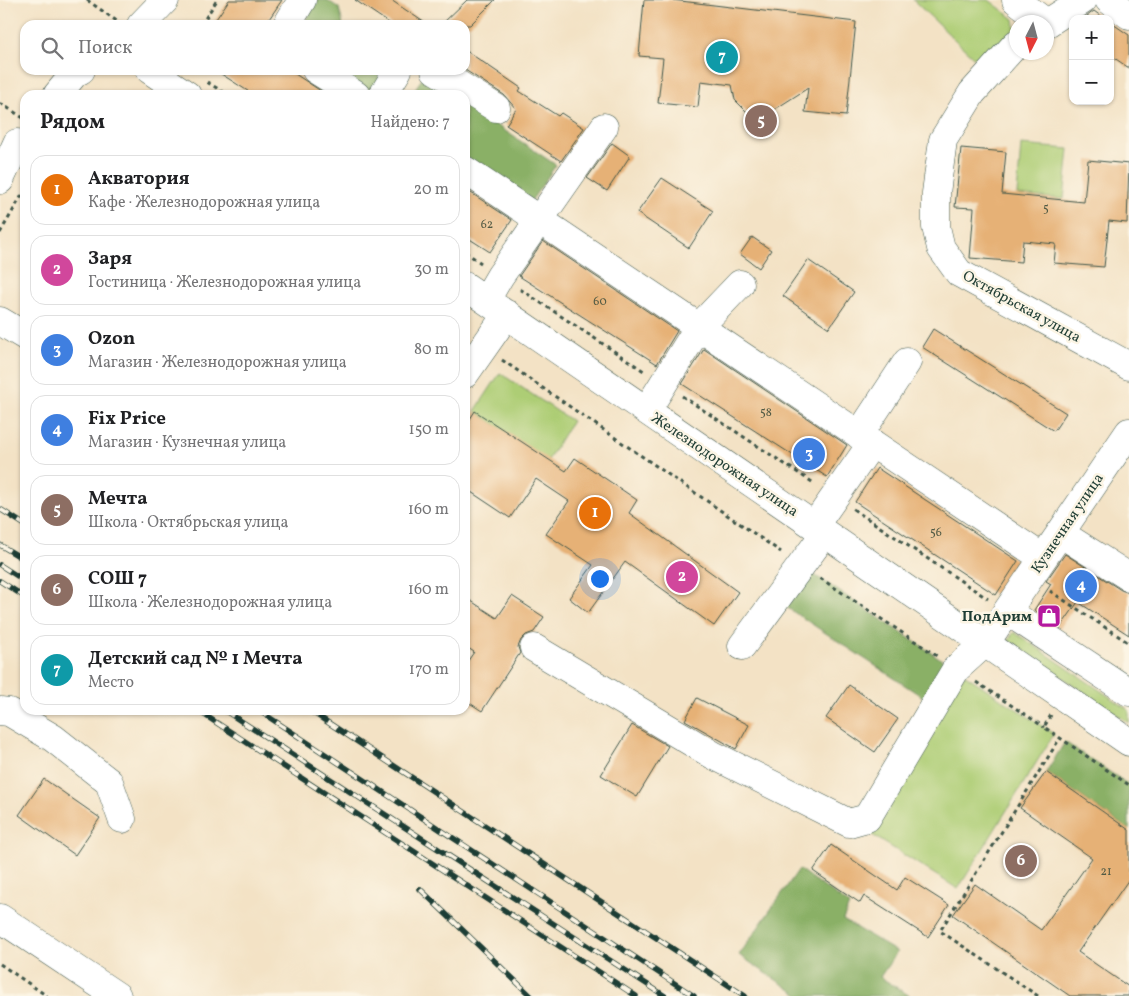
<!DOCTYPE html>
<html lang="ru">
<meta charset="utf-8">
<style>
:root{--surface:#fff;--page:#f2f2f2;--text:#202124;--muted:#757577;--line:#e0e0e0;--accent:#7c3aed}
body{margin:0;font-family:Vollkorn,serif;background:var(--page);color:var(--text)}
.controls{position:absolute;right:15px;top:15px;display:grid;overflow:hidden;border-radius:10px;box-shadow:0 1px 4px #0004}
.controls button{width:45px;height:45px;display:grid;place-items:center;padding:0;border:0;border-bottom:1px solid var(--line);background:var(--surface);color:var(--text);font:25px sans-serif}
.compass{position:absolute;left:1009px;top:15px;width:45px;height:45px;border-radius:50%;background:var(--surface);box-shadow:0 1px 4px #0004;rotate:186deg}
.you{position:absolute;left:599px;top:578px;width:18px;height:18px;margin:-12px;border:4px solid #fff;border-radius:50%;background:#1a73e8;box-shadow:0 0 0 8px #1a73e833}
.badge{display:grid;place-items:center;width:32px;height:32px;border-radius:50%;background:var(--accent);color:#fff;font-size:16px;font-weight:700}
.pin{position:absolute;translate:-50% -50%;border:2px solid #fff;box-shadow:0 1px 5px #0006}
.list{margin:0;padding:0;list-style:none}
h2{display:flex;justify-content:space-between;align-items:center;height:65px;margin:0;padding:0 20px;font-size:21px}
h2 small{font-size:16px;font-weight:400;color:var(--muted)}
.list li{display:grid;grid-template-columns:32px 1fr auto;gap:15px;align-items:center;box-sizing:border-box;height:70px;margin:0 10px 10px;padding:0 10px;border:1px solid var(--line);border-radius:15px}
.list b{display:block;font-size:19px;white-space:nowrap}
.list p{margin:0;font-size:16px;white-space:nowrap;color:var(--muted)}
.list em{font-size:16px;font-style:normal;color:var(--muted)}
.icon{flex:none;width:28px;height:28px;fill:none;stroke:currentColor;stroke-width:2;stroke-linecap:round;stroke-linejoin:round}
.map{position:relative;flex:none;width:1129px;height:996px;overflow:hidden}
.search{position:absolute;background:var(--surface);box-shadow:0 1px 4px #0004;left:20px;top:20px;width:450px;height:55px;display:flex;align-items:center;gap:12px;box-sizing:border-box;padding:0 18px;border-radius:15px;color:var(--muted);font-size:19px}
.panel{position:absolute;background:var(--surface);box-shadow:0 1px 4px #0004;left:20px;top:90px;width:450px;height:625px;border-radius:15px}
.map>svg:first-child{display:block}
.green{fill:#adcd75;stroke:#668554}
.forest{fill:#8ab066;stroke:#54764d}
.building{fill:#e6b176}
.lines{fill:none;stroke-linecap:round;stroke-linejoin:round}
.minor-casing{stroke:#3f564a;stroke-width:29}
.path{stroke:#3f564a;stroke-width:3;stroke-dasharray:4 4;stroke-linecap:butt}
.minor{stroke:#fff;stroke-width:28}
.rail-casing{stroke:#1f3d34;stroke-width:5.5}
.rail{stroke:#fcf5e5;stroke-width:4;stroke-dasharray:11;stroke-linecap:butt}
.labels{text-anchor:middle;stroke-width:5;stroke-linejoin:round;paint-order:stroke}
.number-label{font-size:12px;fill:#515a44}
.street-label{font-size:15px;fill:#1f3d34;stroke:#fcf5e5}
.poi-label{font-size:15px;font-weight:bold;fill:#1f3d34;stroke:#fcf5e5;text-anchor:end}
</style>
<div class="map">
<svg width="1129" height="996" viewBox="0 0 1129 996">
<rect width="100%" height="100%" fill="#fcf5e5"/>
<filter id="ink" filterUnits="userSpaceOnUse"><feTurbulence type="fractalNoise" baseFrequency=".02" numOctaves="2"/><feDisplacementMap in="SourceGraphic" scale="10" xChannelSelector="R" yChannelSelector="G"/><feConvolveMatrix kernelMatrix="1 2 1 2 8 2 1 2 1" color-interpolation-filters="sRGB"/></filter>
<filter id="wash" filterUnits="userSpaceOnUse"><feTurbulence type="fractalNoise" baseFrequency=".0096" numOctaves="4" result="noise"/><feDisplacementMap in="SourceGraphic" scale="20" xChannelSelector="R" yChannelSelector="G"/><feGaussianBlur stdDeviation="1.12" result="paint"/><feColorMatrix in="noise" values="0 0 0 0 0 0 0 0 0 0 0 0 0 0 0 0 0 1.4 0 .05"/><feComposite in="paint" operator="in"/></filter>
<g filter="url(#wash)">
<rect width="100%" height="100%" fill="#f3e2c5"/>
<!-- green -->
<path class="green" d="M913,0H989L1014,19L1016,33L989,61L973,57Z
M1021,145L1069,149L1064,199L1017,195Z
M500,373L572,421L548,460L475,411Z
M1014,632L1129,710V723L1008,640Z
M964,674L1054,734L958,889L869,833Z"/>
<!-- forest -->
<path class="forest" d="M317,0H327L339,8L343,25H303Z
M328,70H386L371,95Z
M423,77L451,95H411Z
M465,104L556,165L529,204L465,160Z
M810,572L956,669L935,705L786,607Z
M1065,742L1129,785V830L1046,772Z
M799,869L849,905L843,920L897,952L880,977L910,996H800L739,955Z"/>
<g id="blocks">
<!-- building -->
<path class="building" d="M229,0H282L265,25H212Z
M355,0H391L428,25H392Z
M467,0H495L470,25H441Z
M644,0H672L856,22L846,116L805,112L808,88L769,113H748L735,100L732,85L701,81L698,107L658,103L663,58L639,56Z
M1094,11L1105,19H1083Z
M1110,22L1129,35V68L1110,55Z
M465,50L521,88L519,91L558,116L561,113L584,128L561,161L506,125L516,109L504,95L465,70Z
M215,70H289L327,95H254Z
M612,143L630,156L607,191L587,178Z
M961,148L1006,152L1002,194L1084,202L1088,160L1129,164L1127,223L1109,221L1104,267L1054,263L1056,244L1023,241L1021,262L970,258L974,208L955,207Z
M662,178L713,211L689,248L637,213Z
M465,189L512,220L490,252L465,236Z
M752,237L771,250L759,268L740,254Z
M543,241L677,331L657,364L519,276Z
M808,260L854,292L829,328L783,296Z
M933,329L1066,413L1054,431L922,347Z
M704,349L847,445L827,477L682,384Z
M475,411L566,471L575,458L637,500L629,513L738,592L714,626L625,562L588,613L569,598L593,565L546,534L569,501L536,479L510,518L465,488V427Z
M877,468L1018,561L996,595L855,502Z
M1065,554L1121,590L1129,593V635L1078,602L1060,628L1034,610L1051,584L1046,581Z
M512,596L544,617L534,632L526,635L521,640L518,647L520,653L482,711L465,700V665L474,652L465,646V597L497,618Z
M849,685L898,719L875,752L826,718Z
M697,698L749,725L736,749L685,720Z
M632,725L668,746L637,797L601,775Z
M1046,772L1129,830V879L1078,952L1129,987V996H1070L953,915L975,884L1041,930L1092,858L1020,808Z
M44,779L100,818L75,855L19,815Z
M831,845L897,890L905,877L949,905L928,937L864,896L860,903L813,871Z"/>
</g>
</g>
<g filter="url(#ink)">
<use href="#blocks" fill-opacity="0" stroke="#3f564a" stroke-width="1"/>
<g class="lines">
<!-- minor casing -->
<g class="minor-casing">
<path id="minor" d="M1016,0L1045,22
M1109,0L1129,15
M1046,24L1083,0
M141,25L165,0
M287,25L302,0
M1016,44L972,93L943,140L936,193V227L941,248L959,273L1129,366
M150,70L187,95
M316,70L356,95
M435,70L496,108
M57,95L75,73L81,70
M383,95L398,70
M465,170L1043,558
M0,180L17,143
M465,286L1129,742
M486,300L500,276L604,127
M0,321L25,336
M465,374L507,314
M647,410L698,328L740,284
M859,435L907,362
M815,525L872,443
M1060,533L1129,577
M1007,611L1129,692
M742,646L825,533
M534,648L713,755L849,823L867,818L956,669L986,642L1129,432
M0,711L9,712L53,738L109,782L122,819
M0,918L117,996"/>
</g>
<!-- path -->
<path class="path" d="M87,0L118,22
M201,25L217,0
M207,82L228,95
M96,95H121
M0,103L25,119
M0,233L25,190
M465,252L481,263
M520,289L644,371
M502,360L781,552
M682,396L815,484
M853,509L988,599
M820,578L937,656
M1050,591L1129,643
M976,682L1044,727
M1051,715L1044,727L1129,785
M0,964L47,996
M1038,996L940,931L1060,738"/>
<!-- minor -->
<use href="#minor" class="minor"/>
<!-- rail casing -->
<g class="rail-casing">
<path id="rail" d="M0,509L25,525
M0,545L25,560
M0,565L25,581
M0,581L25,597
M197,710L636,996
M224,710L665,996
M258,710L694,996
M309,710L745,996
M420,889L531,996"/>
</g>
<!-- rail -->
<use href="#rail" class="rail"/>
</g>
</g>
<!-- icons -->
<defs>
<g id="shop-square" transform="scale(1.25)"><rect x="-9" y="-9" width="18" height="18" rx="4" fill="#b5179e" stroke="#fcf5e5"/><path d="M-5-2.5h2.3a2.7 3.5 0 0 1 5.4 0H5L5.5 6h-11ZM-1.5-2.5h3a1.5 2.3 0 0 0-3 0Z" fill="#fff"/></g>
</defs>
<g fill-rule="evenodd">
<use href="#shop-square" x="1049" y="616"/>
</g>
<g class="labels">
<!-- number labels -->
<g class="number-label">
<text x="1046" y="212">5</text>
<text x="487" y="228">62</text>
<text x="600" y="305">60</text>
<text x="766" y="416">58</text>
<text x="936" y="536">56</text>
<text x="1106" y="875">21</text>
</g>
<!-- street labels -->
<g class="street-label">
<text transform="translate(1022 306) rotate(29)" y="5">Октябрьская улица</text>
<text transform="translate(725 464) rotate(34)" y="5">Железнодорожная улица</text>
<text transform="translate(1067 523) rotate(-56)" y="5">Кузнечная улица</text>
</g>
<!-- poi labels -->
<g class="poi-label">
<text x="1032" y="621">ПодАрим</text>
</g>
</g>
</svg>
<div class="controls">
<button>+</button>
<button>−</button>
</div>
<svg class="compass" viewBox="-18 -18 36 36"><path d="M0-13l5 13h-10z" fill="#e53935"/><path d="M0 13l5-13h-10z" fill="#757577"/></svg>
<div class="you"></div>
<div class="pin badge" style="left:595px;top:513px;background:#e8710a">1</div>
<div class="pin badge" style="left:682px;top:577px;background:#d1479c">2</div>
<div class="pin badge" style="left:809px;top:454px;background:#3f7fe0">3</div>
<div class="pin badge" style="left:1081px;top:586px;background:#3f7fe0">4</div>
<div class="pin badge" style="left:761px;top:121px;background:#8d6e63">5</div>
<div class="pin badge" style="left:1021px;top:861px;background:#8d6e63">6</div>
<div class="pin badge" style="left:722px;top:57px;background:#0f9aa8">7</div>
<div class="search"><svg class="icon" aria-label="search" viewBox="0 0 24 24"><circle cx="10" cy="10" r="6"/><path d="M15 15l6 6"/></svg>Поиск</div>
<section class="panel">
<h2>Рядом<small>Найдено: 7</small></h2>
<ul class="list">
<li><span class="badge" style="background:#e8710a">1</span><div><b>Акватория</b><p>Кафе · Железнодорожная улица</p></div><em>20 m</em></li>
<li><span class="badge" style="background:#d1479c">2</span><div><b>Заря</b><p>Гостиница · Железнодорожная улица</p></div><em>30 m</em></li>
<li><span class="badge" style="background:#3f7fe0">3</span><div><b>Ozon</b><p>Магазин · Железнодорожная улица</p></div><em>80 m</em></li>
<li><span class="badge" style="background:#3f7fe0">4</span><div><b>Fix Price</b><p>Магазин · Кузнечная улица</p></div><em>150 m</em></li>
<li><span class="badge" style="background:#8d6e63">5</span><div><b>Мечта</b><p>Школа · Октябрьская улица</p></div><em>160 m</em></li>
<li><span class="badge" style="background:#8d6e63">6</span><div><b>СОШ 7</b><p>Школа · Железнодорожная улица</p></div><em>160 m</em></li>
<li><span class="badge" style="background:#0f9aa8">7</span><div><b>Детский сад № 1 Мечта</b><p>Место</p></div><em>170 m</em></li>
</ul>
</section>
</div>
